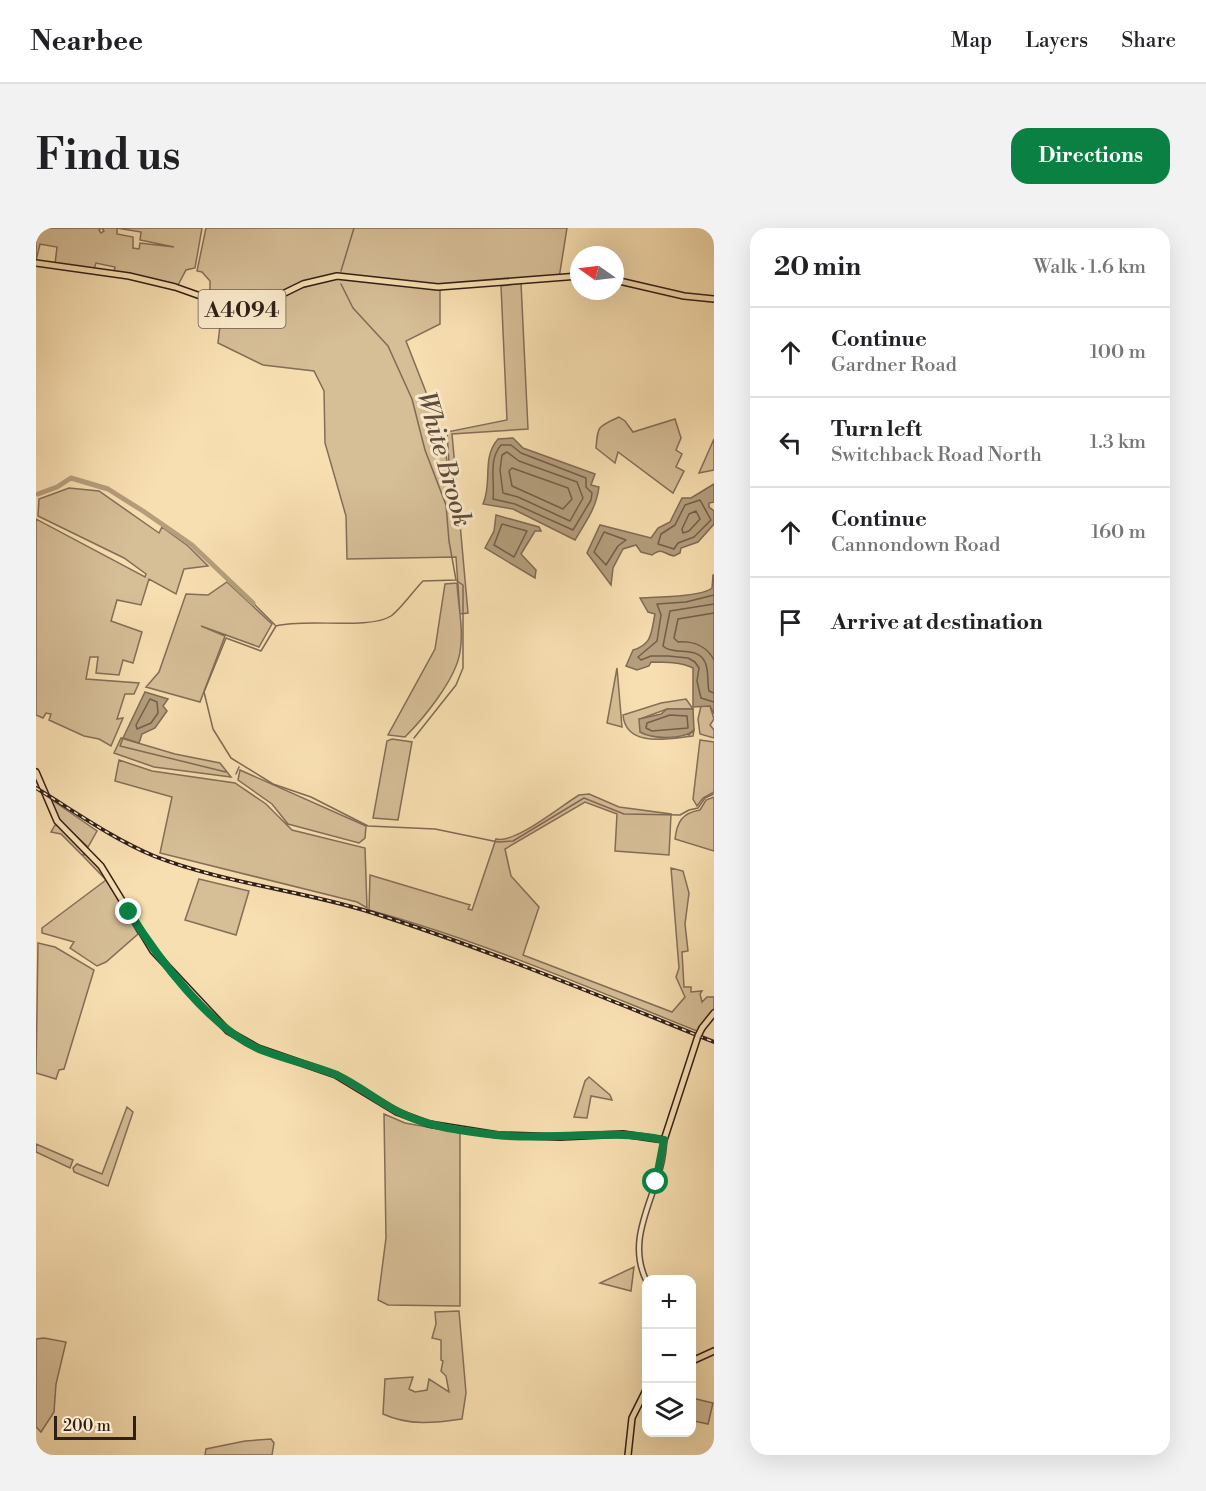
<!DOCTYPE html>
<meta charset="utf-8">
<style>
:root{--surface:#fff;--page:#f2f2f2;--text:#202124;--muted:#757577;--line:#e0e0e0;--accent:#0b8043}
body{margin:0;font-family:"Libre Bodoni",serif;background:var(--page);color:var(--text)}
.controls{position:absolute;right:18px;bottom:18px;display:grid;overflow:hidden;border-radius:12px;box-shadow:0 6px 24px #0002}
.controls button{width:54px;height:54px;display:grid;place-items:center;padding:0;border:0;border-bottom:2px solid var(--line);background:var(--surface);color:var(--text);font:30px sans-serif}
.compass{position:absolute;left:534px;top:18px;width:54px;height:54px;border-radius:50%;background:var(--surface);box-shadow:0 6px 24px #0002;rotate:284deg}
.scale{position:absolute;left:18px;bottom:15px;width:82px;box-sizing:border-box;padding-left:6px;border:3px solid #301f18;border-top:0;font-size:16px;line-height:21px;white-space:nowrap;color:#301f18;-webkit-text-stroke:4px #faeacc;paint-order:stroke}
.stop{position:absolute;width:18px;height:18px;margin:-14px;border:4px solid #0b8043;border-radius:50%;background:#fff}
.stop.end{background:#0b8043;border-color:#fff;box-shadow:0 2px 6px #0008}
.list{margin:0;padding:0;list-style:none}
h2{display:flex;justify-content:space-between;align-items:center;height:78px;margin:0;padding:0 24px;font-size:26px}
h2 small{font-size:20px;font-weight:400;color:var(--muted)}
.list li{display:grid;grid-template-columns:39px 1fr auto;gap:18px;align-items:center;box-sizing:border-box;height:90px;padding:0 24px;border-top:2px solid var(--line)}
.list b{display:block;font-size:22px;white-space:nowrap}
.list p{margin:0;font-size:20px;white-space:nowrap;color:var(--muted)}
.list em{font-size:20px;font-style:normal;color:var(--muted)}
.icon{flex:none;width:33px;height:33px;fill:none;stroke:currentColor;stroke-width:2;stroke-linecap:round;stroke-linejoin:round}
.map{position:relative;flex:none;width:678px;height:1227px;overflow:hidden;border-radius:18px}
header{display:flex;align-items:center;gap:36px;box-sizing:border-box;height:84px;padding:0 30px;background:var(--surface);border-bottom:2px solid var(--line)}
header strong{font-size:28px}
nav{display:flex;gap:33px;margin-inline-start:auto;font-size:21px}
.intro{display:flex;align-items:center;justify-content:space-between;box-sizing:border-box;height:144px;padding:0 36px}
h1{margin:0;font-size:42px}
.button{padding:15px 27px;border-radius:18px;background:var(--accent);color:#fff;font-size:21px;font-weight:700}
main{display:flex;gap:36px;padding:0 36px}
aside{flex:1;background:var(--surface);border-radius:18px;box-shadow:0 6px 24px #0002}
.map>svg:first-child{display:block}
.green{fill:#d6be97;stroke:#836e58;stroke-width:1.5;fill-rule:evenodd}
.water{fill:#b49e7d;stroke:#7f6b55;stroke-width:1.5}
.lines{fill:none;stroke-linecap:round;stroke-linejoin:round}
.shore{stroke:#725e4a;stroke-width:1.5}
.stream{stroke:#7f6b55;stroke-width:1.5}
.river{stroke:#b49e7d;stroke-width:5}
.minor-casing{stroke:#624f3e;stroke-width:7}
.major-casing{stroke:#301f18;stroke-width:8}
.minor{stroke:#faeacc;stroke-width:4}
.major{stroke:#f8dfb1;stroke-width:5}
.rail-casing{stroke:#301f18;stroke-width:4}
.rail{stroke:#faeacc;stroke-width:1.5;stroke-dasharray:4.5;stroke-linecap:butt}
.major-bridge-casing{stroke:#301f18;stroke-width:8;stroke-linecap:butt}
.major-bridge{stroke:#f8dfb1;stroke-width:5}
.route{stroke:#0b8043;stroke-width:8}
.labels{text-anchor:middle;stroke-width:6;stroke-linejoin:round;paint-order:stroke}
.shield{fill:#faeacc;stroke:#6d5c4e;stroke-width:1.5}
.shield-label{font-size:22px;font-weight:bold;fill:#301f18}
.water-label{font-size:26px;font-style:italic;fill:#5e4b3b;stroke:#faeacc}
</style>
<header>
<strong>Nearbee</strong>
<nav><a>Map</a><a>Layers</a><a>Share</a></nav>
</header>
<div class="intro"><h1>Find us</h1><a class="button">Directions</a></div>
<main>
<div class="map">
<svg width="678" height="1227" viewBox="0 0 678 1227">
<rect width="100%" height="100%" fill="#f8dfb1"/>
<filter id="stains"><feTurbulence type="fractalNoise" baseFrequency=".00333" numOctaves="4"/><feColorMatrix values="0 0 0 0 .2 0 0 0 0 .09 0 0 0 0 .02 0 0 0 .5 -.17"/></filter>
<radialGradient id="worn" r=".72"><stop offset=".6" stop-color="#630" stop-opacity="0"/><stop offset="1" stop-color="#630" stop-opacity=".3"/></radialGradient>
<!-- green -->
<path class="green" d="M0,0H65L63,2L65,5L68,3L66,0H166L159,40L150,42L141,59L78,44L79,39L60,35L58,41L19,36L21,19L4,16L0,33ZM81,0L105,4L104,12L138,19L104,15L103,21L97,20V9L81,6Z
M170,0H531L523,50L404,61V96L370,113L406,205L413,244L411,255L415,266L411,204L471,192L465,58L485,55L492,201L416,206L432,385L424,386L420,329L311,331L310,288L289,215L288,163L278,143L227,137L182,115L185,89L189,81C222,88 225,78 252,65C260,61 270,59 279,56C251,53 238,76 212,78C199,80 187,75 174,71V53L166,44L161,43Z
M583,189L589,193L597,204L639,191L645,210L640,222L646,226L640,239L648,243L637,265L582,224L579,235L560,220C562,198 561,199 583,189Z
M678,211V242L663,245Z
M33,260L63,263L123,305L126,299L152,318L172,338L148,341L140,366L113,351L105,377L81,372L75,393L106,404L97,435L87,432L83,447L60,445L62,429H54L50,451L103,455L98,466H89L81,491L87,490L75,518L63,511L48,508L13,492L15,486L10,485L7,490L0,487V291L109,349L110,346L88,330L2,288L3,271Z
M191,354L236,396L223,419L165,398L189,408L164,474L110,459L123,444L150,366L172,367Z
M421,355C422,377 428,402 424,424C420,451 388,490 369,509L352,507L399,421L409,356Z
M581,440L586,499L571,495Z
M650,471L657,481H631L604,491L653,507L658,502L657,508C635,510 590,521 587,487L625,475Z
M665,478H674L678,491L674,497L678,502V510L664,506L662,491Z
M85,510L139,526L184,535L195,549L118,539L78,525Z
M356,511L376,514L362,592L337,590L351,513Z
M664,512L678,514V564L667,570L661,578L657,571Z
M83,532L116,543L199,555L230,576L256,602L329,620L331,680L321,674L124,625L136,569L79,553Z
M204,542L330,598L329,610L323,615L252,596L236,576L202,552Z
M553,566L583,579L635,586L633,627L579,623L581,586L549,574L469,621L475,648L503,679L487,727L636,784L649,769L640,749L643,740L635,640L647,643L653,665L649,696L652,723L646,724L648,759H655V764L666,763L664,766L666,774L671,769H678V783L661,803C553,760 446,713 333,682L334,647L434,677L432,681L436,682L460,611C479,616 525,578 543,567Z
M678,569V623L639,611C641,594 646,585 664,582L670,572Z
M13,570L61,603L52,619L23,592Z
M19,597L23,598L64,639L102,706L70,734L61,738L34,720L38,714L6,705V700L70,652L47,628L50,625L46,627L25,606L15,604Z
M163,651L213,663L200,707L149,692Z
M2,715L19,719L58,742L28,841L23,842L20,851L0,845Z
M553,849L574,867L576,872L555,868L551,890L538,889L549,853Z
M91,879L97,884L72,958L38,944L37,940L41,936L66,946Z
M348,886L369,895L424,905V1078L352,1077L342,1072L350,1010Z
M0,916L37,932L34,940L0,924Z
M598,1039L595,1063L564,1055Z
M423,1083L430,1165L426,1191C399,1195 373,1198 347,1186L349,1151L377,1149L373,1161L379,1164L391,1162L393,1151L413,1164L410,1148L405,1143L407,1133L405,1132V1112L396,1110L400,1096L399,1084Z
M8,1110L30,1114L20,1156L18,1184L5,1204L0,1199V1111Z
M656,1170L677,1175L672,1196L658,1193L659,1185L656,1184Z
M235,1211L238,1215L236,1227H169L170,1221L209,1213Z"/>
<!-- water -->
<path class="water" d="M477,210L487,220L559,246L555,257L563,259C560,281 550,293 539,312L477,281L447,276C457,253 445,231 462,211Z
M678,256V274L673,275V279L678,283V296L662,314L645,320L644,325L638,328C627,326 627,319 616,327L605,324L600,317L587,321L577,340L575,357L551,325L564,297L615,310L622,300L634,294L646,270H655Z
M460,287L503,299L505,303H499L485,326L500,342L499,350L449,320L458,303Z
M677,347H678V486L674,478L657,479V440C646,434 628,434 615,434L613,438L601,442L590,438L597,422C617,416 615,404 619,386L612,384L604,370C620,369 665,369 676,360Z
M109,464L132,471L127,478L131,483L119,500L106,506L103,515L87,510Z
M631,481H657L658,502C647,512 616,511 604,504L603,491L625,486Z"/>
<g class="lines">
<!-- shore -->
<path class="shore" d="M465,217H475L485,225L550,250V259L556,265L555,272L537,302L479,276L457,271C459,253 452,232 465,217Z
M471,224L483,233L541,254L547,270L534,293L482,269L467,265L464,242L466,227Z
M476,240L532,260L536,271L527,281L476,258L473,243Z
M664,272L675,292L658,309L642,315L638,321L622,316L625,306L639,297L649,277Z
M660,283L664,291L653,303L647,305L646,301L653,286Z
M466,296L491,303L478,329L458,317Z
M568,304L590,312L582,318L570,337L558,324Z
M678,367L650,374L621,376L625,387L621,413L602,429L605,432L615,428H632L652,430L659,434L663,440L661,453L665,470L678,474
M678,376L634,383L627,418C637,428 661,417 669,434C673,442 671,454 673,463L678,465
M678,385L642,391L638,410L642,414C657,413 671,418 678,432
M114,471L121,474L122,485L115,495L101,501L100,497Z
M634,487L651,488L652,500L616,503L610,500L611,495Z"/>
<!-- stream -->
<path class="stream" d="M305,43L318,0
M305,56L317,80L352,118L376,171L389,222L410,277L413,313L420,352L387,353C378,362 364,382 355,388C333,402 268,390 240,398L225,423L190,410L168,464L177,501L195,530L237,556L275,569L332,598L399,601L462,614L477,613L548,570L588,586L644,587L653,582L662,580L669,570L678,566
M0,266H2
M217,375L239,397
M87,510L84,518L190,544
M378,510L420,457L427,440V357L421,353
M200,546L203,539"/>
<!-- river -->
<path class="river" d="M2,266L21,259L35,250L72,261L107,283L156,317L217,375"/>
<!-- minor casing -->
<g class="minor-casing">
<path id="minor" d="M610,1052C587,1004 628,961 628,912"/>
</g>
<!-- major casing -->
<g class="major-casing">
<path id="major" d="M0,35L93,48L139,59L204,82L220,79L267,56L301,48L402,59L543,48
M579,52L648,68L678,71
M0,544L21,593L65,638L117,723L192,803L222,820L300,847L361,884L393,896L462,907L524,909L587,906L628,912L662,808
M666,800L678,785
M656,1133L678,1123
M592,1227L596,1190L610,1162"/>
</g>
<!-- minor -->
<use href="#minor" class="minor"/>
<!-- major -->
<use href="#major" class="major"/>
<!-- rail casing -->
<g class="rail-casing">
<path id="rail" d="M0,560C38,583 77,611 118,628C187,655 263,662 334,684C451,721 564,768 678,814"/>
</g>
<!-- rail -->
<use href="#rail" class="rail"/>
<!-- major-bridge casing -->
<g class="major-bridge-casing">
<path id="major-bridge" d="M662,808L666,800"/>
</g>
<!-- major-bridge -->
<use href="#major-bridge" class="major-bridge"/>
</g>
<g class="lines">
<!-- route -->
<path class="route" d="M93,684C122,730 173,799 223,821C248,831 276,837 301,847C322,857 339,871 359,882C390,899 426,903 460,907C516,913 573,900 628,912L620,954"/>
</g>
<g class="labels">
<!-- shield labels -->
<rect class="shield" x="162.5" y="62" width="87" height="38" rx="4.5"/>
<g class="shield-label">
<text x="206" y="89">A4094</text>
</g>
<!-- water labels -->
<g class="water-label">
<text transform="translate(409 231) rotate(74)" y="9">White Brook</text>
</g>
</g>
<rect width="100%" height="100%" filter="url(#stains)"/>
<rect width="100%" height="100%" fill="url(#worn)"/>
</svg>
<div class="controls">
<button>+</button>
<button>−</button>
<button><svg class="icon" aria-label="layers" viewBox="0 0 24 24"><path d="M12 4l9 5-9 5-9-5zM3 14l9 5 9-5"/></svg></button>
</div>
<svg class="compass" viewBox="-18 -18 36 36"><path d="M0-13l5 13h-10z" fill="#e53935"/><path d="M0 13l5-13h-10z" fill="#757577"/></svg>
<div class="scale">200 m</div>
<div class="stop" style="left:620px;top:954px"></div>
<div class="stop end" style="left:93px;top:684px"></div>
</div>
<aside>
<h2>20 min<small>Walk · 1.6 km</small></h2>
<ul class="list">
<li><svg class="icon" aria-label="ahead" viewBox="0 0 24 24"><path d="M12 20V5M6 11l6-6 6 6"/></svg><div><b>Continue</b><p>Gardner Road</p></div><em>100 m</em></li>
<li><svg class="icon" aria-label="left" viewBox="0 0 24 24"><path d="M17 20v-9H6M10 6l-5 5 5 5"/></svg><div><b>Turn left</b><p>Switchback Road North</p></div><em>1.3 km</em></li>
<li><svg class="icon" aria-label="ahead" viewBox="0 0 24 24"><path d="M12 20V5M6 11l6-6 6 6"/></svg><div><b>Continue</b><p>Cannondown Road</p></div><em>160 m</em></li>
<li><svg class="icon" aria-label="arrive" viewBox="0 0 24 24"><path d="M6 21V4h12l-3 4 3 4H6"/></svg><div><b>Arrive at destination</b></div></li>
</ul>
</aside>
</main>
